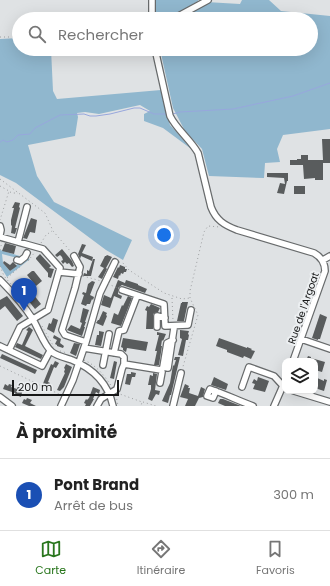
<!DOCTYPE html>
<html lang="fr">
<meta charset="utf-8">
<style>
:root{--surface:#fff;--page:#f6f6f6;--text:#222;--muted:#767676;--line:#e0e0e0;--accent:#29761d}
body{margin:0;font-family:Poppins,sans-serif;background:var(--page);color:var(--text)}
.controls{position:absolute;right:12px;bottom:12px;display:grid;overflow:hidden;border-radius:8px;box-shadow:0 4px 16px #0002}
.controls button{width:36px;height:36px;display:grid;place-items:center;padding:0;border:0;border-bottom:1px solid var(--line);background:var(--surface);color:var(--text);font:20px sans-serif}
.scale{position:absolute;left:12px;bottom:10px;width:107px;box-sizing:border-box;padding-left:4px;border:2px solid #171818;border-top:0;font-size:11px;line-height:14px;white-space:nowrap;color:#171818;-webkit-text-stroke:3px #eceff1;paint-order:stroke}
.you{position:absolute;left:164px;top:235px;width:14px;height:14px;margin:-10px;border:3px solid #fff;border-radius:50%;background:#1a73e8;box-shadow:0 0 0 6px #1a73e833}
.badge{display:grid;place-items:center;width:26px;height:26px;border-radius:50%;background:var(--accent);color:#fff;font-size:13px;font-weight:700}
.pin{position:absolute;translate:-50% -33px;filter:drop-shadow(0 1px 2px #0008)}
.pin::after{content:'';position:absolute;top:21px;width:14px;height:12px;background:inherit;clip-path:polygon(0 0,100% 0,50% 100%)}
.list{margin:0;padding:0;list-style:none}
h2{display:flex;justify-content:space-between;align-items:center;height:52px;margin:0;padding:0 16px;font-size:17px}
h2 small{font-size:13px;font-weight:400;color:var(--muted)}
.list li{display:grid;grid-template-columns:26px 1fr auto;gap:12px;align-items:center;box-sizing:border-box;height:72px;padding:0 16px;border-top:1px solid var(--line)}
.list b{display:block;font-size:15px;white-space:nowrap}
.list p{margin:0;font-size:13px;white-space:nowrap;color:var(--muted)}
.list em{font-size:13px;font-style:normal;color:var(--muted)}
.icon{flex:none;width:22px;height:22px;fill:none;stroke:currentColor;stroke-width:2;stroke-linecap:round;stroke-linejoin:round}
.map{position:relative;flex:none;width:330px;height:406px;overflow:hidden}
.search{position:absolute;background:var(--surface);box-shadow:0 4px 16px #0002;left:12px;right:12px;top:12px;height:44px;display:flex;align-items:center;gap:10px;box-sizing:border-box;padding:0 14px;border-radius:22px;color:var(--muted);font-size:15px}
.sheet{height:124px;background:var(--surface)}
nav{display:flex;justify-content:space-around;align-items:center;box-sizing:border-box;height:56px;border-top:1px solid var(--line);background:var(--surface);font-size:11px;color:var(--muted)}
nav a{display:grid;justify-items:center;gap:2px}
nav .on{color:var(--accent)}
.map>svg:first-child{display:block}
.green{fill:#90b7ce}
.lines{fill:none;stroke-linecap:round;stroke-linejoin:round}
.stream{stroke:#97a7dd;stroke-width:1}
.building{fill:#595c5d}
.minor-casing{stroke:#686b6c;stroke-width:8}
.path{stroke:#9d9fa1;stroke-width:1;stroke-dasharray:1 3;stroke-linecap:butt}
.minor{stroke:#fff;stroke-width:5.5}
.labels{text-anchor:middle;stroke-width:4;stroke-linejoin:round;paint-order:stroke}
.street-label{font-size:10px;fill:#171818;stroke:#eceff1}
</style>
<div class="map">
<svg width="330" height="406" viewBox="0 0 330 406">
<rect width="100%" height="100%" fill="#dfe2e4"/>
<!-- green -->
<path class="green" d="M156,0H198V1L168,19H156Z
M242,0H269L281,11L330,16V129L283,135L277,149L280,162L265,163L264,178L209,176L202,149L185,131L173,108L160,49H311V19H180L206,2L240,4Z
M19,38V49H51L53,91L57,99L161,90L170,125L194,151L163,128L144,121V114L150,111L140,105L99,114L85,112L77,113L78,117L75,136L28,145L37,176L54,202L132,240L123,260L106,250L16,183L0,175V39Z
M0,250L23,257L21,259L2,254L3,263L10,271L25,257L30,259L7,277L0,266Z"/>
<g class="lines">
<!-- stream -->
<path class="stream" d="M173,114L180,112L233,109L293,96L330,83
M0,142L3,140L7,142L13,140L18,135L30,134L35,128L60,115L84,114L90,116H96L110,114L134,108H140L154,114H167"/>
</g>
<!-- building -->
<path class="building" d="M322,139H330V163H323V180H315V178L304,179L303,165H290V160H297V159H301V155H308V160H323Z
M267,173H288V181H287L284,194L277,193L280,183L285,184L284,178L267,177Z
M294,186H305V194H294Z
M15,202L20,203L19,207L20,208L15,228H17L15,234L11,233L12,226L11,225V220L14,208H12Z
M31,218L37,220L35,233L30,232L27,239L23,238Z
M5,243L16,246L14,254L2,251Z
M82,244L86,245L82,253L93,257L92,261L81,256L80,259L78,254Z
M62,249L72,261L74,266L72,267L69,263L67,264L65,262L63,264L61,261L63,260L62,257L60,255L57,257L55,255Z
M40,254L51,266L49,268L54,269L51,278L48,277V273L36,259V258Z
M107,255L112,257L106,268L107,269L102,279L98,277L104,268L100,266L105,256H106Z
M93,259H95L91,276H83L84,273L87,274V270L89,271Z
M4,261L10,265L13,262L17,266L10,271L3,263Z
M120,265L125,267V269H127L126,272H124L123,274L121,273L120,276L119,275L118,279L113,277L118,267L119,268Z
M32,271H34L42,281L36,286L27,275Z
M22,280L41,304L35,309L16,285Z
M118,280L125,283L126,280L138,284V285L147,289L145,293L122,285L118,288V294L122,296L121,299L114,296L110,308L101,305L104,295L111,298Z
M92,281L95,282L90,295L94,297L93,300L92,299L90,304H87L86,306L81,304L84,295L82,294L83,292L86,293L88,284Z
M7,296L23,316L17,321L5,306L0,310V300Z
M128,296L132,298L121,326L111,323L114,313L118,315L122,305L123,306Z
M182,302H188L184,321H177L181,303H182Z
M151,304L160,308L158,312L153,314V329H146L147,311L145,310L147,306L149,307Z
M83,308L89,310L85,322H86L84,327H85L82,336L67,330L71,325L80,329L82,323L80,322Z
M103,311L107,313L106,315L107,316L103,326L96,323L98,320H99Z
M320,314L327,317L320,339H318V340L312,338Z
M53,318L58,320L54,333L47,329L49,323L51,324Z
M29,327L33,330L25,346L43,355L41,359L15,347L17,343L22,345L28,331L26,330Z
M180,330L189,331L188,334L189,335L188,340H186L183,356L178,355L182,339L180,338Z
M99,331L104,332L101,346L95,345L97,335H99Z
M157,332L166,334L163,341L162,340L161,346H162L159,365H154L157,351H155L159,335H157Z
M54,335L61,339L60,343L64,346L63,348L57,346V345L55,344L57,340L53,338Z
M123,338L148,342L146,351L127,348L126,352L124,351L123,350V348L121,347Z
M219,338L247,348V347L252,349L251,350L255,351L251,359L244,356L243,358L227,352V350L216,346Z
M74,343L80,344L76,356L70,353Z
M2,354L37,370L35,374L0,358Z
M308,356L311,357V358L325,362L322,372L315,370V361H306Z
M175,357H180L171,395H170L168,403L162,401L170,383L173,365L174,366L176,360H174Z
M55,361L59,363L56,368L54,367L48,382L50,383L48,387L43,384L44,381L51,364L53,365Z
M114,361L117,362L114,379L110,378Z
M66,364L72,367L64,387L60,391L57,390L65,373L64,372L65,369L64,368Z
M131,372L136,373L135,377H132L130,385L125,384L127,374H131Z
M153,373L157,374L155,390L160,391L159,395L156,394L152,401L148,399L151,389V385H148L150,375L153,376Z
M214,377L228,384L226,390L211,385Z
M258,377L269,381L265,392L253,389L255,384L252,383L254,379L257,381Z
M315,377L324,381V379L327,380L324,391L315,388Z
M5,384L8,386L9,384L12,385L11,387L17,389L18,386L23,388L21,397L16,395L15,393L3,389Z
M185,384L189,386L188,388H190L189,393L198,396L201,387L205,389L203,397L199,398L195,406H185L188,399L180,397Z
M93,387L100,390L99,394L96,392L93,399H94L90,406H85L86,404L84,403L86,399L87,400L89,398Z
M27,398L32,400L30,403L36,406H29L22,403L24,399L26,400Z
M220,399H223L241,406H225L218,403Z"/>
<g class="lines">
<!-- minor casing -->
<g class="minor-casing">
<path id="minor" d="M152,19V0
M173,19L208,0
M155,49L170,116C177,130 190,139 198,153L211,207C216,220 224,225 237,230L314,253C321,257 325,262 325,271L293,361
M0,226L1,230L0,235
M0,237L43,249L60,268L48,310L20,327L9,350
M18,242L27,207
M74,256L80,267L75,288L62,330L65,335L86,342
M17,260L20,261L25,257L27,253
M323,260L330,256
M59,272L79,274
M0,280C11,291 23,304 32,318C38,327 44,346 52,352C57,356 66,358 72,360C94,369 108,383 113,406
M122,290L164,304L165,326L188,325L191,310
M157,327V316L165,318
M301,339L330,349
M0,346L42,366L50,351
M84,348L121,354L124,357V364
M114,353L119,331L124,330L137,296
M103,365L109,334
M163,367L167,343L173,340
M160,383L162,372L161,370
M242,387L249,367L274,376L285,388
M216,391L213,398L207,396L210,389C225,394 239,401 253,406
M294,391L330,402
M0,397L12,406
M61,406L73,380L86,342L100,293L115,262
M97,406L101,399L117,389L122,369L124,364L161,370L163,367L168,368L174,328L173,326
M173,406L181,373
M274,406L285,381"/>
</g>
<!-- path -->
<path class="path" d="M0,37H19
M0,179L45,213L53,231L71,252
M0,186L9,191L0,220
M10,192L13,193H18
M41,243L46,235L52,231
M0,250L2,242
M28,261L35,252
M119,262L123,263L129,270L164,293L182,299L190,298
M0,266L4,276L15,289
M83,276L101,281
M7,278L22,265
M108,284L118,288
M172,298L173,321
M42,326L54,347
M60,351L67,353
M84,360C97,366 104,375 112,387
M0,366L61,395
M182,370L198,315L190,298V291L204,232L208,226L220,227
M117,393L142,402L141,406
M116,395L118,406
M143,402L156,406"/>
<!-- minor -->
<use href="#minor" class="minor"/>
</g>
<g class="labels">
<!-- street labels -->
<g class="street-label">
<text transform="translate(303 308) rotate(-71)" y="4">Rue de l'Argoat</text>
</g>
</g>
</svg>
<div class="controls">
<button><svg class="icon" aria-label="layers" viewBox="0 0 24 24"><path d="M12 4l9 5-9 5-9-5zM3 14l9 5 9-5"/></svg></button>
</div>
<div class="scale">200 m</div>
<div class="you"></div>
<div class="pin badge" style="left:24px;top:311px;background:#1a4fb4">1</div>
<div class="search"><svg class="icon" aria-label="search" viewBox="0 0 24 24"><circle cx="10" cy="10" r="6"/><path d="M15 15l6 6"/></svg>Rechercher</div>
</div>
<section class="sheet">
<h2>À proximité<small></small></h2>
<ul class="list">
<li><span class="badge" style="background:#1a4fb4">1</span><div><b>Pont Brand</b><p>Arrêt de bus</p></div><em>300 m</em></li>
</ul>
</section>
<nav>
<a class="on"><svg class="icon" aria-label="map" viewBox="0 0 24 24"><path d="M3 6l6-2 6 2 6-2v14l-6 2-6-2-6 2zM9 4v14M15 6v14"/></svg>Carte</a>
<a><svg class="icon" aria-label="directions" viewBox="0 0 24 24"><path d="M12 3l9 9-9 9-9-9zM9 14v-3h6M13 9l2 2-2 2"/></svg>Itinéraire</a>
<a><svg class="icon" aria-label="saved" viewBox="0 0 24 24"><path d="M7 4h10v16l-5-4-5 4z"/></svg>Favoris</a>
</nav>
